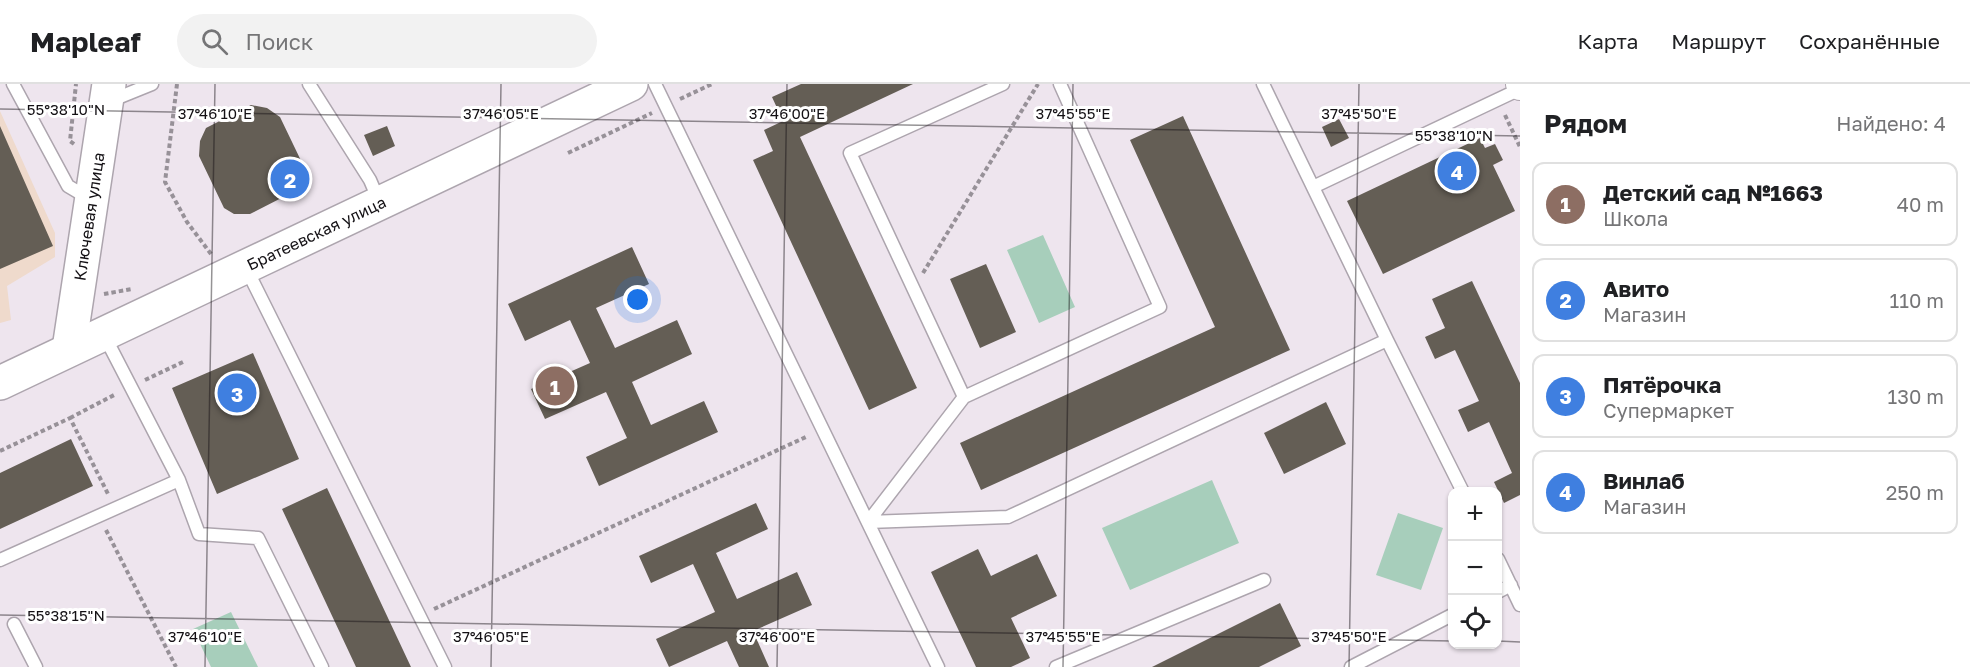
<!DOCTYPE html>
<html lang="ru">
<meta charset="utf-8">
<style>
:root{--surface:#fff;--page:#f2f2f2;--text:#202124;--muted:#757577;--line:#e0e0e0;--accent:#2d77e3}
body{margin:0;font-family:"Golos Text",sans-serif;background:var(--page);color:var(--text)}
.controls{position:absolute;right:18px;bottom:18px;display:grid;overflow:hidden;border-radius:12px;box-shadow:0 2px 4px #0004}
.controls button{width:54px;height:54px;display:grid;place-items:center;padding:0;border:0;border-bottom:2px solid var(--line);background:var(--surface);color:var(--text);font:30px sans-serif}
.you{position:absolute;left:638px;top:216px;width:21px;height:21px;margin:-15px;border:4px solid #fff;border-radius:50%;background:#1a73e8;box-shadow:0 0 0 9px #1a73e833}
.badge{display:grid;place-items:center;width:39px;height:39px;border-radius:50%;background:var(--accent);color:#fff;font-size:20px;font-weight:700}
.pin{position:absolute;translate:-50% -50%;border:3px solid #fff;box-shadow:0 2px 6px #0006}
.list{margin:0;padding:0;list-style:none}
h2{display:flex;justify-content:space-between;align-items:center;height:78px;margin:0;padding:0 24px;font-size:26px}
h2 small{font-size:20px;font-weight:400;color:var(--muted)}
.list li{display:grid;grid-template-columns:39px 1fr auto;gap:18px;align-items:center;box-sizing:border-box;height:84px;margin:0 12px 12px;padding:0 12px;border:2px solid var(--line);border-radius:12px}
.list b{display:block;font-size:22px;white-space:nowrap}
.list p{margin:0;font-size:20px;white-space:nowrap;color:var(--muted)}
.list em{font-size:20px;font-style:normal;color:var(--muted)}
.icon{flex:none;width:33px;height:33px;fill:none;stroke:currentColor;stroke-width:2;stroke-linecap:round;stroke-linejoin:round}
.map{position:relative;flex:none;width:1520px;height:583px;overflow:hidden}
header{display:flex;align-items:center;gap:36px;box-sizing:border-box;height:84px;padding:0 30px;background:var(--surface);border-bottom:2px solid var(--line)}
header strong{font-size:28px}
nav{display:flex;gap:33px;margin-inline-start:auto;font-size:21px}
.search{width:420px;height:54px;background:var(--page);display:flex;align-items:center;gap:15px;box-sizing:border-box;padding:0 21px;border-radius:33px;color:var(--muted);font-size:22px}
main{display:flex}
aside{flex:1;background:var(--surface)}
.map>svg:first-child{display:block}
.industrial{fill:#efdacc}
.green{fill:#a7cebb}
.building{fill:#645e55}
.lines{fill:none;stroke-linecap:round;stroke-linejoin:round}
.lane-casing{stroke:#ada5ae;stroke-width:15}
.street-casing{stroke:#ada5ae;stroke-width:28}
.secondary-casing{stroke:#ada5ae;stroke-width:36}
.path{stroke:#979198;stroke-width:4;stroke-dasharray:4.5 3;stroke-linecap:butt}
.lane{stroke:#fff;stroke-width:12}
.street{stroke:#fff;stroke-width:26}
.secondary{stroke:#fff;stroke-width:33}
.ticks{fill:none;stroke:#131014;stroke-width:1.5;stroke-opacity:0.45}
.labels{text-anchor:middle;stroke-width:6;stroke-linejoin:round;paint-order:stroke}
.street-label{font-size:16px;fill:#131014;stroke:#fff}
.ticks-label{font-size:15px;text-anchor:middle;fill:#131014;stroke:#fff;stroke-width:6;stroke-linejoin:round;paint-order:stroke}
</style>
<header>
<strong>Mapleaf</strong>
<div class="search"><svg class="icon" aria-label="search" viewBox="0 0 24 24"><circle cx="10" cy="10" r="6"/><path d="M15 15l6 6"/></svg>Поиск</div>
<nav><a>Карта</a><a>Маршрут</a><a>Сохранённые</a></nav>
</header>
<main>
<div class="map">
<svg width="1520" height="583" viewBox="0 0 1520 583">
<rect width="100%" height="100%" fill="#eee5ee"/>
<!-- industrial -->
<path class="industrial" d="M0,27L55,149V173L7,202L11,236L0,239Z"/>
<!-- green -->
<path class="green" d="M1043,151L1075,223L1039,239L1007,166Z
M1212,396L1239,459L1130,506L1102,444Z
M1398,429L1443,444L1421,506L1376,491Z
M231,528L258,583H211L193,545Z"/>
<!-- building -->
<path class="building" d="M801,0H913L800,53L917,304L869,326L753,76L773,67L764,46L783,37L772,13Z
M251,21L267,24L280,33L305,85L304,97L295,107L250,130H234L224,124L199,72L200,57L206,44Z
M1183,32L1290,266L981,406L960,359L1215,243L1130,56Z
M1339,35L1349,54L1331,63L1322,43Z
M0,42L53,162L0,185Z
M387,42L395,62L373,72L364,51Z
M1480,54L1485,64L1495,60L1503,76L1493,81L1515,127L1383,190L1347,117Z
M632,163L649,200L596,224L615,264L677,236L692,270L632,298L651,341L704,317L718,348L599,402L586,373L627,354L606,308L545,335L531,305L590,279L570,236L525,257L508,220Z
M986,180L1016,248L980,264L950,195Z
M1472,197L1520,299V411L1504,419L1494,398L1512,389L1489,338L1468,348L1458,326L1479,317L1455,266L1435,275L1425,253L1445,244L1432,215Z
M253,269L299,375L217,410L172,304Z
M1326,318L1346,360L1284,390L1264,349Z
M71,355L93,402L0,445V389Z
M327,404L411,583H356L282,425Z
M756,419L768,445L716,469L737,515L797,488L812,521L753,547L769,583H739L727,557L669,583L656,555L715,528L693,480L651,499L639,472Z
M978,465L991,492L1037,470L1057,512L1011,534L1030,574L1011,583H976L931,488Z
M1280,519L1301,562L1259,583H1152Z"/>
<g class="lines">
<!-- lane casing -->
<g class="lane-casing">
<path id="lane" d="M13,0L68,102L90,115
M309,0L370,96L379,117
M655,0L938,583
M1003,0L850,69L964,313L1160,223L1060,0
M1263,0L1387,256L1463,408
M110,17L152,0
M1313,103L1520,5
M246,184L445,583
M964,313L868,438L1008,433L1387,256
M179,396L199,450L258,454L322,583
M1498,475L1520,521
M0,476L179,396L104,251
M1498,508L1511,501
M14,540L36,583
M1056,583L1264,496
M1351,583L1452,531"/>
</g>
<!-- street casing -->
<g class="street-casing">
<path id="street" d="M1519,0L1520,3"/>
</g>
<!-- secondary casing -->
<g class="secondary-casing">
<g id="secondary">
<path id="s1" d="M69,265L109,0"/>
<path id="s2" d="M0,299L631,0"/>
</g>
</g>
<!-- path -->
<path class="path" d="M177,0L165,98L187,138L211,170
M680,15L712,0
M1505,31L1520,63
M74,60L70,57L76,0
M568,69L652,29
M923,189L1038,0
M104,210L132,205
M145,296L185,277
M70,334L116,310
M0,367L70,334L109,412
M106,446L176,583
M434,525L808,352"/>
<!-- lane -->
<use href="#lane" class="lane"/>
<!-- street -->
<use href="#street" class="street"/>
<!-- secondary -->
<use href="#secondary" class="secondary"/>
</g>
<!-- ticks -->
<path class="ticks" d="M0,25L1520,52M0,531L1452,557M1498,557L1520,558M205,583L215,0M491,583L501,0M777,583L787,0M1063,583L1073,0M1349,583L1359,0"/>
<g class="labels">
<!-- street labels -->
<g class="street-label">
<text dy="6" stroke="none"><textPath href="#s1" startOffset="134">Ключевая улица</textPath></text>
<text dy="6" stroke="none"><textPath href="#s2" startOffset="350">Братеевская улица</textPath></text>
</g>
</g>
<g class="ticks-label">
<text x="66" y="31">55°38'10"N</text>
<text x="215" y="35">37°46'10"E</text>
<text x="501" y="35">37°46'05"E</text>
<text x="787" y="35">37°46'00"E</text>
<text x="1073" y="35">37°45'55"E</text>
<text x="1359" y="35">37°45'50"E</text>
<text x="1454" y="57">55°38'10"N</text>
<text x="66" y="537">55°38'15"N</text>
<text x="205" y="558">37°46'10"E</text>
<text x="491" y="558">37°46'05"E</text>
<text x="777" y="558">37°46'00"E</text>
<text x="1063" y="558">37°45'55"E</text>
<text x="1349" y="558">37°45'50"E</text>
</g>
</svg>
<div class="controls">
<button>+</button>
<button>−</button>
<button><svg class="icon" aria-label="locate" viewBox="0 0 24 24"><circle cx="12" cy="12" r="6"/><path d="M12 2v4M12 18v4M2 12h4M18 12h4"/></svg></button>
</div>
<div class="you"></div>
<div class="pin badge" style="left:555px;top:302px;background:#8d6e63">1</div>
<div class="pin badge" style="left:290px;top:95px;background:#3f7fe0">2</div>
<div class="pin badge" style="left:237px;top:309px;background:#3f7fe0">3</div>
<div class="pin badge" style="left:1457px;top:87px;background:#3f7fe0">4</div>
</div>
<aside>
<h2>Рядом<small>Найдено: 4</small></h2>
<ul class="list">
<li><span class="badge" style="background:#8d6e63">1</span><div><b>Детский сад №1663</b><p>Школа</p></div><em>40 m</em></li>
<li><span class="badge" style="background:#3f7fe0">2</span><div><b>Авито</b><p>Магазин</p></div><em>110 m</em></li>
<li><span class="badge" style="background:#3f7fe0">3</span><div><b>Пятёрочка</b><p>Супермаркет</p></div><em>130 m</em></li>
<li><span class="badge" style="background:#3f7fe0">4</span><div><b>Винлаб</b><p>Магазин</p></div><em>250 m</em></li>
</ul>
</aside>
</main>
